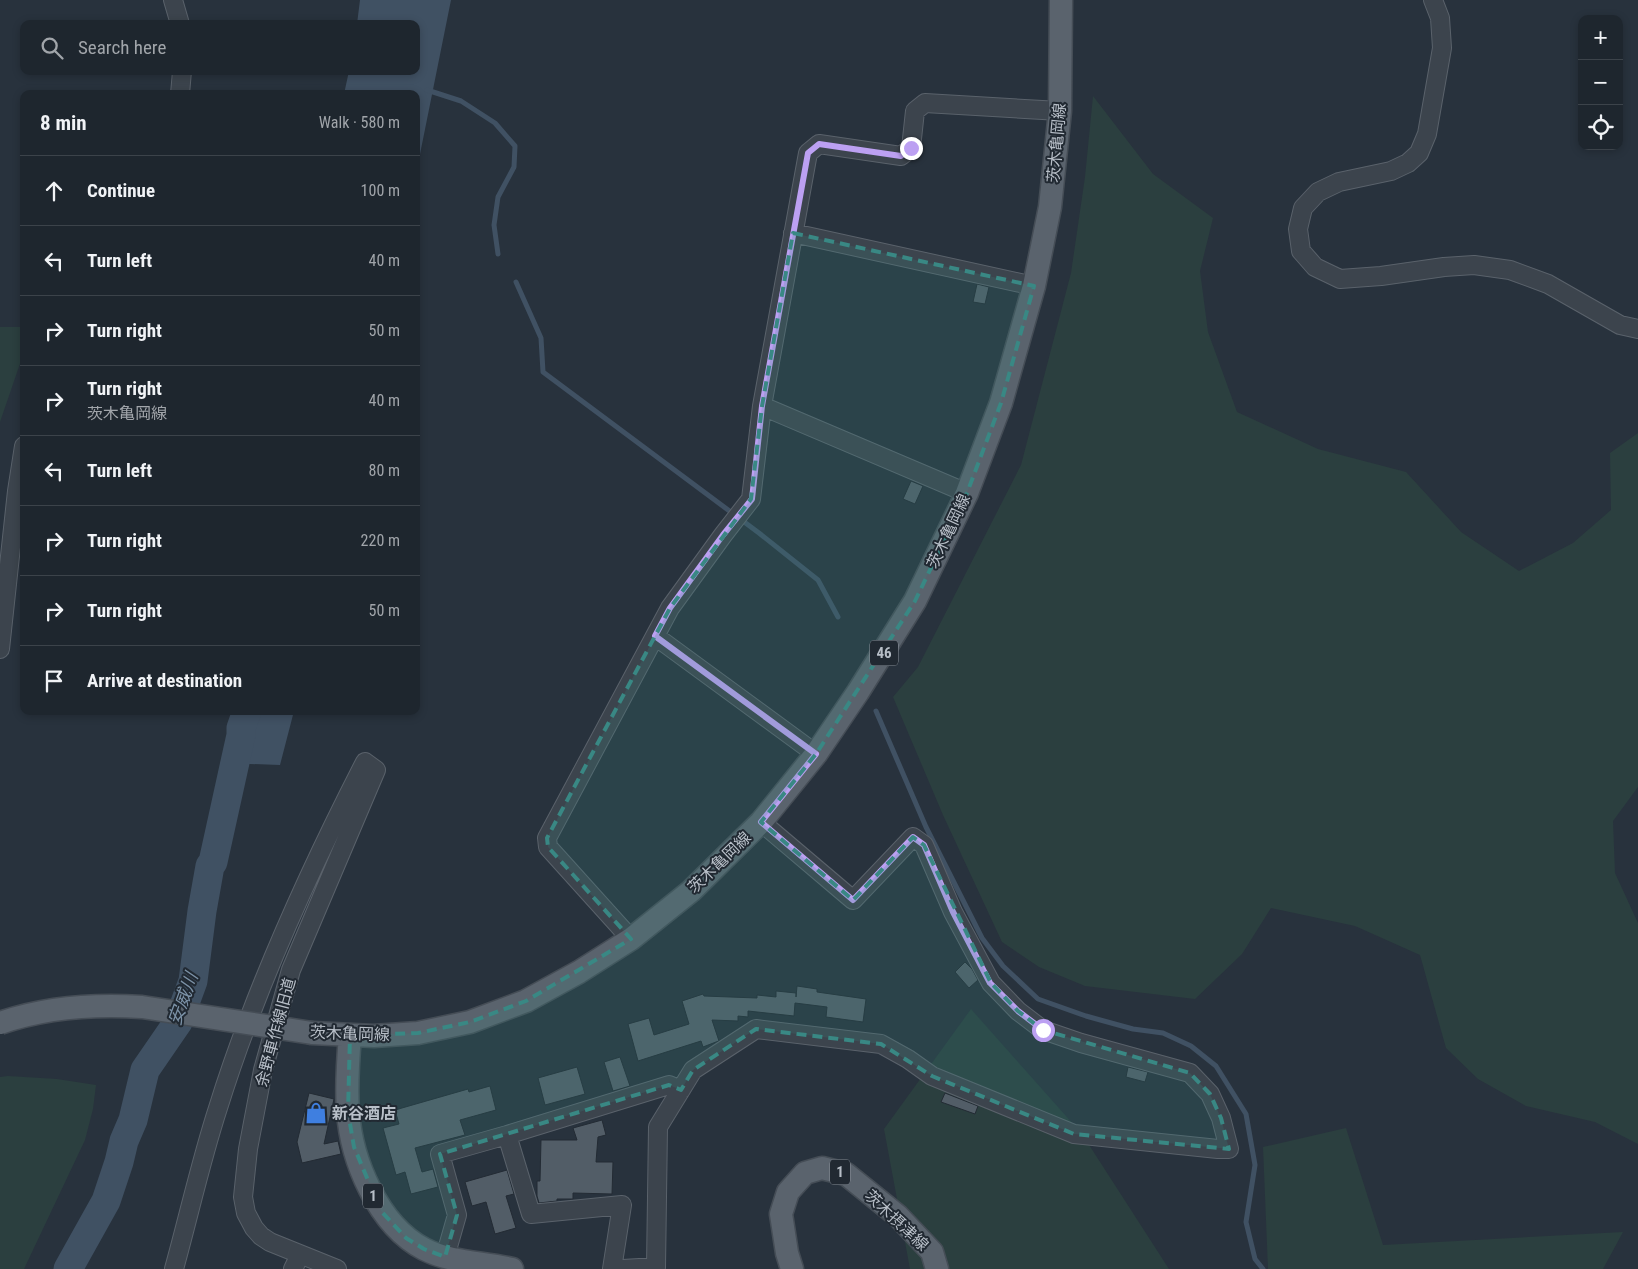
<!DOCTYPE html>
<meta charset="utf-8">
<style>
:root{--surface:#1e262e;--page:#2b323a;--text:#f1f3f6;--muted:#a1a5aa;--line:#3c434a}
body{margin:0;font-family:"Roboto Condensed","Noto Sans JP",sans-serif;background:var(--page);color:var(--text)}
.controls{position:absolute;right:15px;top:15px;display:grid;overflow:hidden;border-radius:10px;box-shadow:0 2px 8px #0003}
.controls button{width:45px;height:45px;display:grid;place-items:center;padding:0;border:0;border-bottom:1px solid var(--line);background:var(--surface);color:var(--text);font:25px sans-serif}
.stop{position:absolute;width:15px;height:15px;margin:-11px;border:4px solid #bca0f2;border-radius:50%;background:#fff}
.stop.end{background:#bca0f2;border-color:#fff;box-shadow:0 1px 5px #0008}
.list{margin:0;padding:0;list-style:none}
h2{display:flex;justify-content:space-between;align-items:center;height:65px;margin:0;padding:0 20px;font-size:21px}
h2 small{font-size:16px;font-weight:400;color:var(--muted)}
.list li{display:grid;grid-template-columns:32px 1fr auto;gap:15px;align-items:center;box-sizing:border-box;height:70px;padding:0 20px;border-top:1px solid var(--line)}
.list b{display:block;font-size:19px;white-space:nowrap}
.list p{margin:0;font-size:16px;white-space:nowrap;color:var(--muted)}
.list em{font-size:16px;font-style:normal;color:var(--muted)}
.icon{flex:none;width:28px;height:28px;fill:none;stroke:currentColor;stroke-width:2;stroke-linecap:round;stroke-linejoin:round}
.map{position:relative;flex:none;width:1638px;height:1269px;overflow:hidden}
.search{position:absolute;background:var(--surface);box-shadow:0 2px 8px #0003;left:20px;top:20px;width:400px;height:55px;display:flex;align-items:center;gap:12px;box-sizing:border-box;padding:0 18px;border-radius:10px;color:var(--muted);font-size:19px}
.panel{position:absolute;background:var(--surface);box-shadow:0 2px 8px #0003;left:20px;top:90px;width:400px;height:625px;border-radius:10px}
.map>svg:first-child{display:block}
.green{fill:#2b3f3f}
.water{fill:#405163}
.lines{fill:none;stroke-linecap:round;stroke-linejoin:round}
.stream{stroke:#405163;stroke-width:5}
.river{stroke:#405163;stroke-width:29}
.building{fill:#525d67;stroke:#232b34}
.minor-casing{stroke:#5a626b;stroke-width:20}
.major-casing{stroke:#454d56;stroke-width:25}
.minor{stroke:#3c444d;stroke-width:18}
.major{stroke:#5a636d;stroke-width:22}
.major-bridge-casing{stroke:#454d56;stroke-width:25;stroke-linecap:butt}
.major-bridge{stroke:#5a636d;stroke-width:22}
.route{stroke:#bca0f2;stroke-width:6}
.marked{fill:#398884;fill-opacity:0.2;stroke:#398884;stroke-width:4;stroke-dasharray:10 6;stroke-linejoin:round}
.labels{text-anchor:middle;stroke-width:4;stroke-linejoin:round;paint-order:stroke}
.shield{fill:#212932;stroke:#8b929b;stroke-width:1}
.shield-label{font-size:15px;font-weight:bold;fill:#b8bfc8}
.street-label{font-size:16px;fill:#b8bfc8;stroke:#212932}
.poi-label{font-size:16px;font-weight:bold;fill:#b8bfc8;stroke:#212932;text-anchor:start}
.water-label{font-size:18px;font-style:italic;fill:#7c92a7;stroke:#212932}
</style>
<div class="map">
<svg width="1638" height="1269" viewBox="0 0 1638 1269">
<rect width="100%" height="100%" fill="#28323d"/>
<!-- green -->
<path class="green" d="M1093,96L1153,174L1213,218L1200,271L1208,332L1237,412L1318,449L1406,472L1461,532L1519,571L1573,543L1611,510L1610,453L1638,433V787L1613,821L1615,873L1638,923V1144L1595,1122L1526,1106L1478,1079L1446,1048L1420,955L1355,926L1271,908L1242,954L1195,999L1085,986L1039,967L1002,942L943,815L893,697L918,667L1021,465L1071,273L1085,177Z
M0,327H24V352L0,422Z
M971,1009L1082,1134L1169,1269H910L884,1129Z
M8,1076L57,1079L96,1085L93,1109L85,1140L24,1269H0V1077Z
M1346,1128L1383,1245L1623,1232L1603,1269H1268L1263,1147Z"/>
<!-- water -->
<path class="water" d="M360,0H451L416,174V94H344L349,71H416V24H357Z
M232,711H294L280,765L224,763Z"/>
<g class="lines">
<!-- stream -->
<path class="stream" d="M427,90L461,101L495,123L515,146L514,167L498,197L494,225L498,254
M516,282L541,338L543,372L759,533L818,580L838,617
M876,711L926,827L982,938L1003,966L1038,999L1086,1016L1133,1029L1163,1033L1191,1046L1216,1066L1246,1114L1255,1165L1246,1222L1255,1259L1263,1269"/>
<!-- river -->
<path class="river" d="M68,1269L106,1201L119,1162L124,1141L133,1120L145,1070L178,1022L193,981L202,911L210,866L213,862L241,735V728L247,711"/>
</g>
<!-- building -->
<path class="building" d="M977,284L989,287L985,304L973,302Z
M911,481L923,486L915,504L903,499Z
M965,962L972,969L978,980L969,988L955,972Z
M797,986L817,989V992L866,999L863,1022L826,1017L827,1007L795,1003L794,1016L748,1011V1017L738,1016V1021L712,1020L719,1041L716,1042L703,1047L701,1041L638,1061L628,1024L649,1018L654,1035L689,1024L682,1001L703,994L704,996L757,998V995L776,997V991L796,993V997Z
M620,1057L630,1086L613,1091L604,1062Z
M577,1067L585,1094L545,1105L538,1078Z
M1128,1067L1148,1072L1145,1082L1126,1077Z
M490,1086L496,1110L460,1120L465,1135L415,1148L422,1172L433,1169L438,1187L411,1194L405,1172L396,1175L383,1128L399,1124L395,1110L468,1089L469,1092Z
M309,1093L334,1099L324,1144L338,1141L341,1154L302,1163L297,1142Z
M945,1093L978,1106L975,1114L941,1102Z
M602,1120L606,1135L598,1137L596,1162H613L612,1194L573,1193V1199H557V1201L539,1203L537,1196V1181H540L541,1140H577L573,1128Z
M507,1170L514,1194L506,1196L516,1228L495,1234L486,1202L472,1206L465,1182Z"/>
<g class="lines">
<!-- minor casing -->
<g class="minor-casing">
<path id="minor" d="M173,0L180,24
M1433,0L1440,18L1442,48L1427,134L1419,153L1408,163L1391,171L1339,182L1318,192L1303,208L1298,229L1301,251L1315,267L1340,279L1381,276L1444,267L1474,265L1510,270L1548,284L1620,325L1638,329
M180,94L182,71
M793,233L1034,286
M762,406L967,493
M655,636L816,754
M0,649L17,491L24,446
M631,939L548,847L547,838L670,608L723,535L751,499L762,406L808,153L819,144L901,156L911,148L915,111L925,103L1060,111
M507,1135L531,1214L622,1205L612,1269
M445,1257L457,1215L440,1154L507,1135L669,1085L681,1090
M174,1269C189,1215 201,1160 218,1108C255,989 308,873 365,762L376,770L291,970L263,1070L248,1149L243,1197L246,1213L254,1228L261,1236L270,1242L337,1269
M293,1269L300,1255
M623,1269L656,1267L658,1127L693,1070L756,1029L881,1044L908,1059L932,1076L1074,1134L1218,1149H1229L1221,1118L1210,1094L1190,1073L1081,1043L1043,1030L1018,1011L991,983L953,912L924,845L913,837L853,900L761,822"/>
</g>
<!-- major casing -->
<g class="major-casing">
<path id="major" d="M312,1033L374,1036L418,1033L470,1022L526,1001L579,972L631,939L691,891L761,822L816,754L858,692L915,601L967,493L1001,403L1034,286L1050,207L1060,111L1061,0
M350,1035C348,1060 346,1086 348,1111C351,1160 378,1225 424,1249C451,1263 483,1262 512,1269
M792,1269L787,1253L781,1214L788,1192L805,1173L822,1168L846,1174L898,1216L932,1252L937,1269"/>
</g>
<!-- minor -->
<use href="#minor" class="minor"/>
<!-- major -->
<use href="#major" class="major"/>
<!-- major-bridge casing -->
<g class="major-bridge-casing">
<path id="major-bridge" d="M0,1023C46,1007 95,1004 142,1007L312,1033"/>
</g>
<!-- major-bridge -->
<use href="#major-bridge" class="major-bridge"/>
</g>
<g class="lines">
<!-- route -->
<path class="route" d="M911,148L901,156L819,144L808,153L762,406L752,499L723,535L670,608L655,636L816,754L761,822L853,900L913,837L924,845L953,912L990,983L1018,1011L1043,1030"/>
</g>
<!-- marked area -->
<path class="marked" d="M793,233L1034,286L1001,403L967,493L915,601L816,754L761,822L853,900L913,837L924,845L991,983L1018,1011L1043,1030L1190,1073L1210,1094L1221,1118L1229,1149L1074,1134L932,1076L881,1044L756,1029L693,1070L681,1090L669,1085L440,1154L457,1215L445,1257L424,1249L406,1238L381,1211L354,1147L348,1112L350,1035L418,1033L470,1022L526,1001L631,939L548,847L547,838L670,608L751,499L762,406Z"/>
<!-- icons -->
<defs>
<g id="shop-bare" transform="scale(1.725)"><path d="M-5-2.5h2.3a2.7 3.5 0 0 1 5.4 0H5L5.5 6h-11ZM-1.5-2.5h3a1.5 2.3 0 0 0-3 0Z" fill="#3f7fe0" stroke="#212932" stroke-width="2.5" paint-order="stroke"/></g>
</defs>
<g fill-rule="evenodd">
<use href="#shop-bare" x="316" y="1113"/>
</g>
<g class="labels">
<!-- shield labels -->
<g class="shield">
<rect x="870" y="640.5" width="28" height="25" rx="4"/>
<rect x="830" y="1159.5" width="20" height="25" rx="4"/>
<rect x="363" y="1183.5" width="20" height="25" rx="4"/>
</g>
<g class="shield-label">
<text x="884" y="658">46</text>
<text x="840" y="1177">1</text>
<text x="373" y="1201">1</text>
</g>
<!-- street labels -->
<g class="street-label">
<text transform="translate(1056 143) rotate(-85)" y="6">茨木亀岡線</text>
<text transform="translate(948 531) rotate(-65)" y="6">茨木亀岡線</text>
<text transform="translate(719 862) rotate(-44)" y="6">茨木亀岡線</text>
<text transform="translate(275 1032) rotate(-75)" y="6">余野車作線旧道</text>
<text transform="translate(350 1033) rotate(2)" y="6">茨木亀岡線</text>
<text transform="translate(897 1220) rotate(43)" y="6">茨木摂津線</text>
</g>
<!-- poi labels -->
<g class="poi-label">
<text x="332" y="1119">新谷酒店</text>
</g>
<!-- water labels -->
<g class="water-label">
<text transform="translate(183 999) rotate(-70)" y="6">安威川</text>
</g>
</g>
</svg>
<div class="controls">
<button>+</button>
<button>−</button>
<button><svg class="icon" aria-label="locate" viewBox="0 0 24 24"><circle cx="12" cy="12" r="6"/><path d="M12 2v4M12 18v4M2 12h4M18 12h4"/></svg></button>
</div>
<div class="stop" style="left:1043px;top:1030px"></div>
<div class="stop end" style="left:911px;top:148px"></div>
<div class="search"><svg class="icon" aria-label="search" viewBox="0 0 24 24"><circle cx="10" cy="10" r="6"/><path d="M15 15l6 6"/></svg>Search here</div>
<section class="panel">
<h2>8 min<small>Walk · 580 m</small></h2>
<ul class="list">
<li><svg class="icon" aria-label="ahead" viewBox="0 0 24 24"><path d="M12 20V5M6 11l6-6 6 6"/></svg><div><b>Continue</b></div><em>100 m</em></li>
<li><svg class="icon" aria-label="left" viewBox="0 0 24 24"><path d="M17 20v-9H6M10 6l-5 5 5 5"/></svg><div><b>Turn left</b></div><em>40 m</em></li>
<li><svg class="icon" aria-label="right" viewBox="0 0 24 24"><path d="M7 20v-9h11M14 6l5 5-5 5"/></svg><div><b>Turn right</b></div><em>50 m</em></li>
<li><svg class="icon" aria-label="right" viewBox="0 0 24 24"><path d="M7 20v-9h11M14 6l5 5-5 5"/></svg><div><b>Turn right</b><p>茨木亀岡線</p></div><em>40 m</em></li>
<li><svg class="icon" aria-label="left" viewBox="0 0 24 24"><path d="M17 20v-9H6M10 6l-5 5 5 5"/></svg><div><b>Turn left</b></div><em>80 m</em></li>
<li><svg class="icon" aria-label="right" viewBox="0 0 24 24"><path d="M7 20v-9h11M14 6l5 5-5 5"/></svg><div><b>Turn right</b></div><em>220 m</em></li>
<li><svg class="icon" aria-label="right" viewBox="0 0 24 24"><path d="M7 20v-9h11M14 6l5 5-5 5"/></svg><div><b>Turn right</b></div><em>50 m</em></li>
<li><svg class="icon" aria-label="arrive" viewBox="0 0 24 24"><path d="M6 21V4h12l-3 4 3 4H6"/></svg><div><b>Arrive at destination</b></div></li>
</ul>
</section>
</div>
